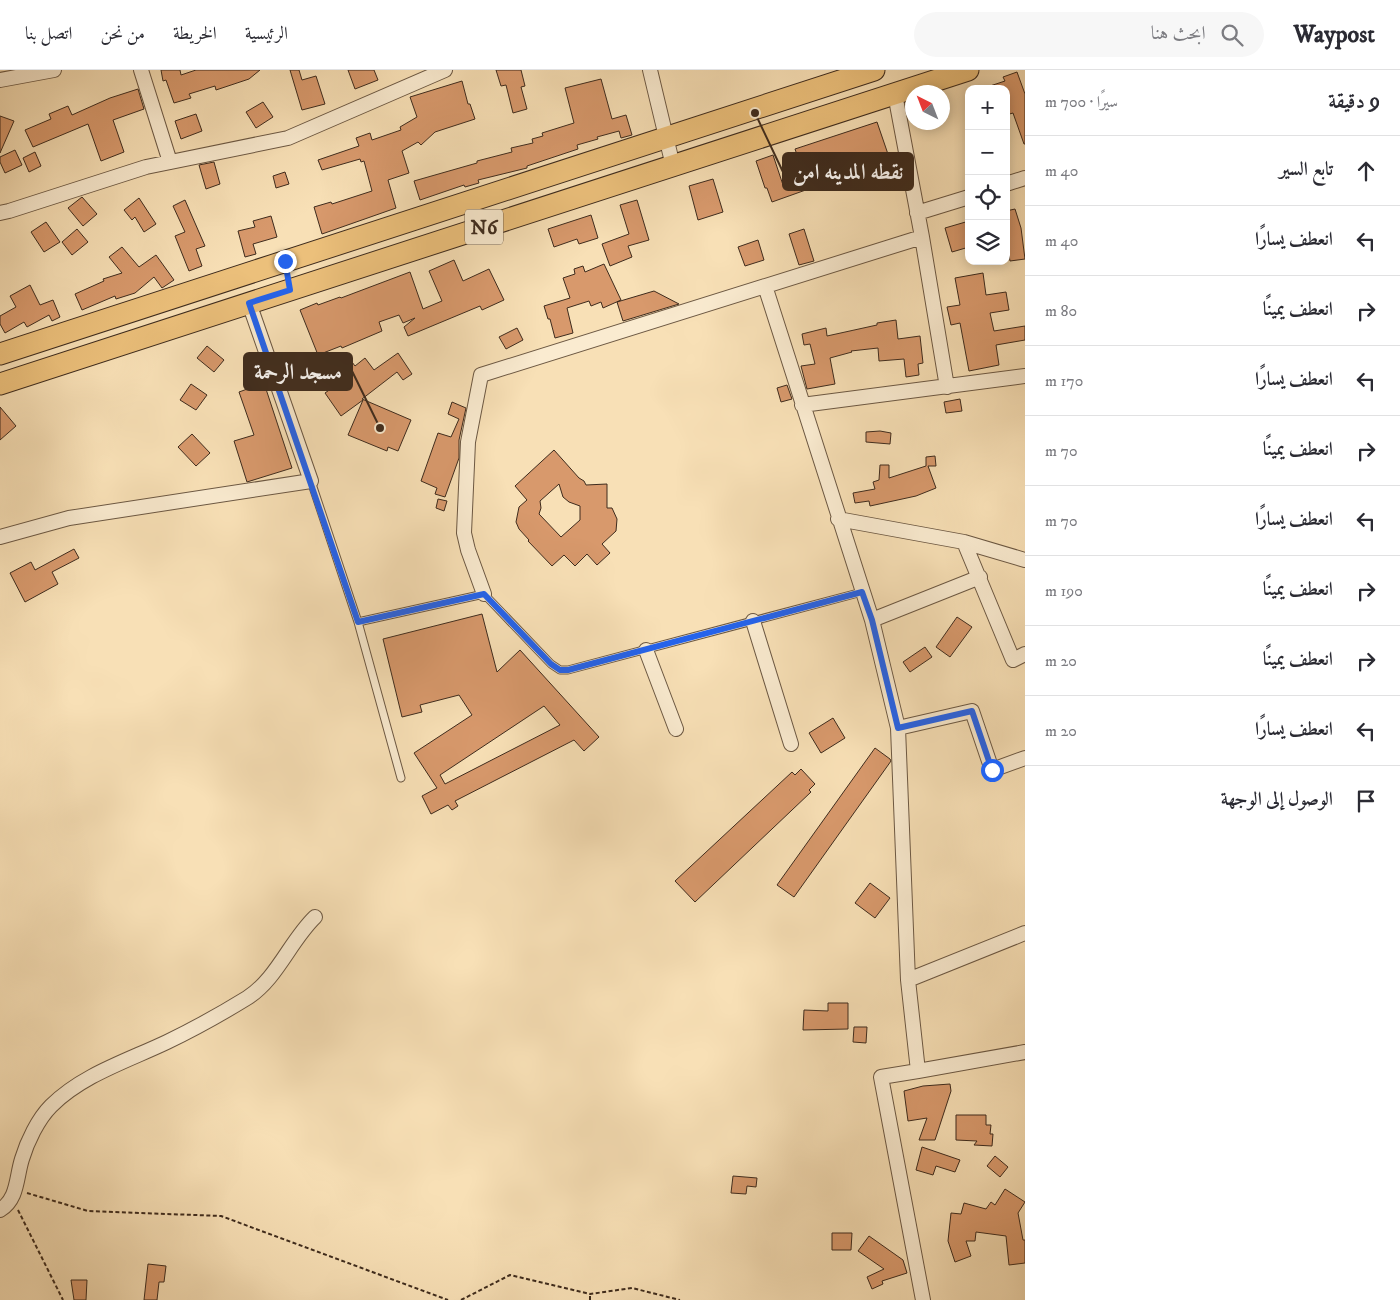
<!DOCTYPE html>
<html lang="ar">
<meta charset="utf-8">
<style>
:root{--surface:#fff;--page:#f7f7f7;--text:#2b2b33;--muted:#7c7c81;--line:#e1e1e2}
body{margin:0;font-family:"IM FELL DW Pica",Amiri,serif;background:var(--page);color:var(--text);direction:rtl}
.controls{position:absolute;right:15px;top:15px;display:grid;overflow:hidden;border-radius:10px;box-shadow:0 2px 12px #0003}
.controls button{width:45px;height:45px;display:grid;place-items:center;padding:0;border:0;border-bottom:1px solid var(--line);background:var(--surface);color:var(--text);font:25px sans-serif}
.compass{position:absolute;left:905px;top:15px;width:45px;height:45px;border-radius:50%;background:var(--surface);box-shadow:0 2px 12px #0003;rotate:318deg}
.stop{position:absolute;width:15px;height:15px;margin:-11px;border:4px solid #2563eb;border-radius:50%;background:#fff}
.stop.end{background:#2563eb;border-color:#fff;box-shadow:0 1px 5px #0008}
.list{margin:0;padding:0;list-style:none}
h2{display:flex;justify-content:space-between;align-items:center;height:65px;margin:0;padding:0 20px;font-size:21px}
h2 small{font-size:16px;font-weight:400;color:var(--muted)}
.list li{display:grid;grid-template-columns:32px 1fr auto;gap:15px;align-items:center;box-sizing:border-box;height:70px;padding:0 20px;border-top:1px solid var(--line)}
.list b{display:block;font-size:19px;white-space:nowrap}
.list em{font-size:16px;font-style:normal;color:var(--muted)}
.icon{flex:none;width:28px;height:28px;fill:none;stroke:currentColor;stroke-width:2;stroke-linecap:round;stroke-linejoin:round}
.map{position:relative;flex:none;width:1025px;height:1230px;overflow:hidden;direction:ltr}
header{display:flex;align-items:center;gap:30px;box-sizing:border-box;height:70px;padding:0 25px;background:var(--surface);border-bottom:1px solid var(--line)}
header strong{font-size:24px}
nav{display:flex;gap:28px;margin-inline-start:auto;font-size:18px}
.search{width:350px;height:45px;background:var(--page);display:flex;align-items:center;gap:12px;box-sizing:border-box;padding:0 18px;border-radius:28px;color:var(--muted);font-size:19px}
main{display:flex}
aside{flex:1;background:var(--surface)}
.map>svg:first-child{display:block}
.building{fill:#d8996c;stroke:#3e2b1d;fill-rule:evenodd}
.lines{fill:none;stroke-linecap:round;stroke-linejoin:round}
.service-casing{stroke:#6c5843;stroke-width:9}
.minor-casing{stroke:#6c5843;stroke-width:16}
.primary-casing{stroke:#3e2b1d;stroke-width:23}
.path{stroke:#3e2b1d;stroke-width:2;stroke-dasharray:4 2.5;stroke-linecap:butt}
.service{stroke:#faebd0;stroke-width:7}
.minor{stroke:#faebd0;stroke-width:14}
.primary{stroke:#ecc07b;stroke-width:21}
.route{stroke:#2563eb;stroke-width:6}
.labels{text-anchor:middle;stroke-width:4;stroke-linejoin:round;paint-order:stroke}
.shield{fill:#faebd0;stroke:#766553;stroke-width:1}
.shield-label{font-size:20px;font-weight:bold;fill:#3e2b1d}
.leader{fill:none;stroke:#3e2b1d;stroke-width:2}
.callout-dot{fill:#3e2b1d;stroke:#faebd0;stroke-width:2}
.callout{fill:#3e2b1d;stroke:#3e2b1d;stroke-width:2}
.callout-label{font-size:22px;text-anchor:middle;font-weight:bold;fill:#fff}
</style>
<header>
<strong>Waypost</strong>
<div class="search"><svg class="icon" aria-label="search" viewBox="0 0 24 24"><circle cx="10" cy="10" r="6"/><path d="M15 15l6 6"/></svg>ابحث هنا</div>
<nav><a>الرئيسية</a><a>الخريطة</a><a>من نحن</a><a>اتصل بنا</a></nav>
</header>
<main>
<aside>
<h2>9 دقيقة<small>سيرًا · 700 m</small></h2>
<ul class="list">
<li><svg class="icon" aria-label="ahead" viewBox="0 0 24 24"><path d="M12 20V5M6 11l6-6 6 6"/></svg><div><b>تابع السير</b></div><em>40 m</em></li>
<li><svg class="icon" aria-label="left" viewBox="0 0 24 24"><path d="M17 20v-9H6M10 6l-5 5 5 5"/></svg><div><b>انعطف يسارًا</b></div><em>40 m</em></li>
<li><svg class="icon" aria-label="right" viewBox="0 0 24 24"><path d="M7 20v-9h11M14 6l5 5-5 5"/></svg><div><b>انعطف يمينًا</b></div><em>80 m</em></li>
<li><svg class="icon" aria-label="left" viewBox="0 0 24 24"><path d="M17 20v-9H6M10 6l-5 5 5 5"/></svg><div><b>انعطف يسارًا</b></div><em>170 m</em></li>
<li><svg class="icon" aria-label="right" viewBox="0 0 24 24"><path d="M7 20v-9h11M14 6l5 5-5 5"/></svg><div><b>انعطف يمينًا</b></div><em>70 m</em></li>
<li><svg class="icon" aria-label="left" viewBox="0 0 24 24"><path d="M17 20v-9H6M10 6l-5 5 5 5"/></svg><div><b>انعطف يسارًا</b></div><em>70 m</em></li>
<li><svg class="icon" aria-label="right" viewBox="0 0 24 24"><path d="M7 20v-9h11M14 6l5 5-5 5"/></svg><div><b>انعطف يمينًا</b></div><em>190 m</em></li>
<li><svg class="icon" aria-label="right" viewBox="0 0 24 24"><path d="M7 20v-9h11M14 6l5 5-5 5"/></svg><div><b>انعطف يمينًا</b></div><em>20 m</em></li>
<li><svg class="icon" aria-label="left" viewBox="0 0 24 24"><path d="M17 20v-9H6M10 6l-5 5 5 5"/></svg><div><b>انعطف يسارًا</b></div><em>20 m</em></li>
<li><svg class="icon" aria-label="arrive" viewBox="0 0 24 24"><path d="M6 21V4h12l-3 4 3 4H6"/></svg><div><b>الوصول إلى الوجهة</b></div></li>
</ul>
</aside>
<div class="map">
<svg width="1025" height="1230" viewBox="0 0 1025 1230">
<rect width="100%" height="100%" fill="#f8e0b6"/>
<filter id="stains"><feTurbulence type="fractalNoise" baseFrequency=".004" numOctaves="4"/><feColorMatrix values="0 0 0 0 .2 0 0 0 0 .09 0 0 0 0 .02 0 0 0 .5 -.17"/></filter>
<radialGradient id="worn" r=".72"><stop offset=".6" stop-color="#630" stop-opacity="0"/><stop offset="1" stop-color="#630" stop-opacity=".3"/></radialGradient>
<!-- building -->
<path class="building" d="M161,0H180L181,5L196,0H260L249,9L216,20L215,16L189,24L191,28L174,33L166,10L163,11Z
M290,0H299L302,10L316,6L325,34L302,40Z
M348,0H374L378,10L355,19Z
M496,0H521L525,16L521,17L527,39L513,43L506,15L501,16Z
M1017,2L1025,24V74H1024L1013,43L1006,45V19H987V17L1005,11L1003,7Z
M601,9L612,49L626,45L632,65L621,68L619,61L597,67L598,69L577,75L578,79L527,96V98L478,110L479,113L465,117L464,115L420,130L414,111L477,93V91L512,82L511,78L533,73L532,69L543,66L542,63L574,53L565,18Z
M462,11L468,34H470L475,49L435,62L421,75L418,72L402,81L409,103L388,110L396,138L322,164L314,137L331,132L332,134L372,121L364,91L361,92L360,89L322,100L318,90L359,76L356,68L370,63L372,70L401,60L400,57L417,47L410,27Z
M138,19L144,39L113,50L124,82L101,91L88,54L33,77L25,60L51,49L49,44L68,36L72,45L110,28Z
M263,32L273,47L256,58L246,42Z
M196,44L202,61L181,69L175,51Z
M0,46L14,51L0,83Z
M877,52L890,90L772,132L767,118H765L756,91L773,85L783,115L805,108L795,79Z
M15,80L22,95L5,103L0,92V87Z
M35,82L41,96L29,102L23,88Z
M214,92L220,114L206,119L199,95Z
M285,102L289,114L276,118L273,106Z
M713,109L723,142L698,150L689,116Z
M82,127L97,144L83,156L68,138Z
M139,128L156,154L144,162L135,147L132,150L124,140Z
M185,130L205,176L196,179L202,196L189,201L175,166L185,162L173,136Z
M637,130L649,170L628,176L632,187L610,196L602,174L629,164L620,135Z
M1015,139L1021,158L1025,189L1010,191L1006,168V141Z
M591,145L598,168L579,174L577,169L554,177L548,159Z
M271,146L277,167L253,174L256,184L245,187L238,161L255,157L253,151Z
M969,151V177L952,182L945,158Z
M46,152L60,172L44,182L31,162Z
M77,159L88,172L72,185L62,172Z
M804,159L814,191L799,195L789,164Z
M758,170L764,190L745,196L738,177Z
M122,177L139,197L156,185L174,210L162,218L154,207L135,223L116,229L115,226L82,240L75,224L104,211L103,209L122,203L109,187Z
M454,190L463,211L489,199L504,230L482,240L480,236L408,266L404,257L415,248L403,253L399,245L379,252L382,261L342,278L341,276L318,285L300,240L317,233L318,235L340,227L341,228L410,202L423,239L442,231L429,201Z
M604,194L621,230L603,238L601,232L591,236L589,231L567,238L573,263L555,268L550,249H548L544,236L570,228L563,208L575,204L574,199L583,196L585,202Z
M983,203L986,225L1006,222L1009,240L990,243L994,261L1025,256V270L996,275L999,295L969,301L960,253L951,255L947,237L960,235L955,208Z
M30,215L40,235L53,230L60,247L52,251L49,245L27,257L24,252L5,263L0,254V246L16,237L10,226Z
M654,221L679,234L623,251L617,232Z
M896,250L898,269L920,266L923,293L918,294L919,305L906,307L904,289L879,291L878,278L851,281L852,282L830,288L835,314L807,319L801,296L815,294L810,274L804,275L802,264L826,258L827,266L877,255V253Z
M517,258L523,270L506,279L499,267Z
M207,276L224,290L214,302L197,288Z
M398,283L412,304L403,310L397,302L362,329L411,350L398,381L388,377L387,381L348,365L363,330L341,346L325,323L335,316L333,313L343,306L339,302L352,292L355,296L365,288L374,300Z
M264,313L292,398L247,412L234,371L254,365L239,322Z
M191,314L207,325L196,340L180,330Z
M787,315L792,329L781,332L777,318Z
M960,329L962,341L946,343L944,332Z
M452,332L466,338L459,370V388L445,427L435,424L437,418L421,411L438,363L451,367L459,349L448,344Z
M0,337L16,356L0,370Z
M880,361L891,363L890,374L866,372V362Z
M192,364L210,383L196,396L178,377Z
M554,380L579,408L584,411L586,415L607,414V438H612L617,449L616,461L602,474L610,483L597,495L587,484L575,496L564,485L552,496L528,471L529,470L519,459L516,452L519,437L527,430L515,416ZM559,414L563,427L569,432L580,436V450L561,467L539,444L541,438L540,431Z
M935,386L936,396H928L936,418L916,426L870,436L869,431L855,433L853,423L875,419L873,412L879,410L880,395H889V408L926,396V387Z
M438,429L447,431L444,441L436,438Z
M74,479L79,488L52,502L58,514L25,532L10,503L31,492L35,500Z
M482,544L497,602L520,580L599,667L584,681L574,670L455,731L458,736L452,740L448,735L431,744L422,726L437,718L414,683L472,645L459,625L420,635L422,642L402,647L383,569ZM544,636L560,655L445,714L440,705Z
M957,547L972,557L950,587L936,577Z
M925,577L932,587L910,602L903,592Z
M833,648L845,668L821,683L809,663Z
M875,678L890,689L891,691L794,827L777,815Z
M801,699L815,714L809,720L811,722L695,832L675,811L792,702L795,705Z
M870,813L890,828L875,848L855,833Z
M828,933H848V959L803,960L804,940L828,941Z
M854,957H867L866,973L853,972Z
M950,1014L951,1021L935,1070H919L927,1048L908,1051L904,1021L923,1016Z
M956,1045H986V1055H991L990,1064H993L992,1076L974,1075L977,1071L956,1070Z
M922,1077L960,1090L955,1102L936,1096L933,1105L916,1100Z
M995,1086L1008,1097L1000,1107L987,1096Z
M733,1106L757,1108L756,1117L747,1116L746,1124L731,1123Z
M1005,1119L1025,1132L1018,1143L1023,1170H1025V1193L1009,1195L1006,1166L976,1162L975,1171H966L971,1186L955,1192L948,1171L951,1143L961,1144L964,1133L986,1139L991,1132L995,1135Z
M832,1163H852L851,1180H832Z
M869,1166L903,1190L907,1203L882,1211L883,1214L872,1219L867,1207L884,1199L858,1181Z
M148,1194L166,1196L164,1212H159L157,1230H144Z
M71,1210H87L86,1230H74Z"/>
<g class="lines">
<!-- service casing -->
<g class="service-casing">
<path id="service" d="M311,411L358,552L401,708
M358,552L484,524L551,594L560,600H568L862,522"/>
</g>
<!-- minor casing -->
<g class="minor-casing">
<path id="minor" d="M141,0L170,92
M650,0L673,96
M0,10L54,0
M895,24L922,167L947,317
M1006,114L1025,108
M0,143L9,141L146,97L288,68L445,0
M917,143L969,127
M765,216L872,550L898,658L908,910L918,1001L1025,982
M802,335L1025,306
M838,449L964,472L1025,490
M0,467L69,448L311,411L249,233
M964,472L1013,590L1025,584
M484,524L468,480L464,463L468,372L481,305L922,167
M872,550L980,507
M753,551L791,674
M646,580L676,659
M898,658L972,641L992,700L1025,688
M908,910L1025,863
M918,1001L881,1007L923,1230
M0,1140C18,1129 16,1108 22,1089C27,1072 38,1049 51,1036C82,1005 127,991 167,972C194,959 221,944 247,928C277,909 290,871 315,847"/>
</g>
<!-- primary casing -->
<g class="primary-casing">
<path id="primary" d="M0,284L874,0
M0,314L968,0"/>
</g>
<!-- path -->
<path class="path" d="M27,1123L88,1141L221,1146L448,1230
M18,1140L63,1230
M461,1230L510,1205L590,1224L632,1218L680,1230
M590,1230V1224"/>
<!-- service -->
<use href="#service" class="service"/>
<!-- minor -->
<use href="#minor" class="minor"/>
<!-- primary -->
<use href="#primary" class="primary"/>
</g>
<g class="lines">
<!-- route -->
<path class="route" d="M285,191L290,220L249,233L358,552L484,524L551,594L560,600H568L862,522L872,550L898,658L972,641L992,700"/>
</g>
<g class="labels">
<!-- shield labels -->
<rect class="shield" x="465" y="139.5" width="38" height="35" rx="4"/>
<g class="shield-label">
<text x="484" y="164">N6</text>
</g>
</g>
<!-- callouts -->
<path class="leader" d="M755 43L783 102M380 358L352 301"/>
<g class="callout-dot">
<circle cx="755" cy="43" r="5"/>
<circle cx="380" cy="358" r="5"/>
</g>
<g class="callout">
<rect x="783" y="83" width="130" height="37" rx="5"/>
<rect x="244" y="283" width="108" height="37" rx="5"/>
</g>
<g class="callout-label">
<text x="848" y="109">نقطه المدينه امن</text>
<text x="298" y="309">مسجد الرحمة</text>
</g>
<rect width="100%" height="100%" filter="url(#stains)"/>
<rect width="100%" height="100%" fill="url(#worn)"/>
</svg>
<div class="controls">
<button>+</button>
<button>−</button>
<button><svg class="icon" aria-label="locate" viewBox="0 0 24 24"><circle cx="12" cy="12" r="6"/><path d="M12 2v4M12 18v4M2 12h4M18 12h4"/></svg></button>
<button><svg class="icon" aria-label="layers" viewBox="0 0 24 24"><path d="M12 4l9 5-9 5-9-5zM3 14l9 5 9-5"/></svg></button>
</div>
<svg class="compass" viewBox="-18 -18 36 36"><path d="M0-13l5 13h-10z" fill="#e53935"/><path d="M0 13l5-13h-10z" fill="#7c7c81"/></svg>
<div class="stop" style="left:992px;top:700px"></div>
<div class="stop end" style="left:285px;top:191px"></div>
</div>
</main>
